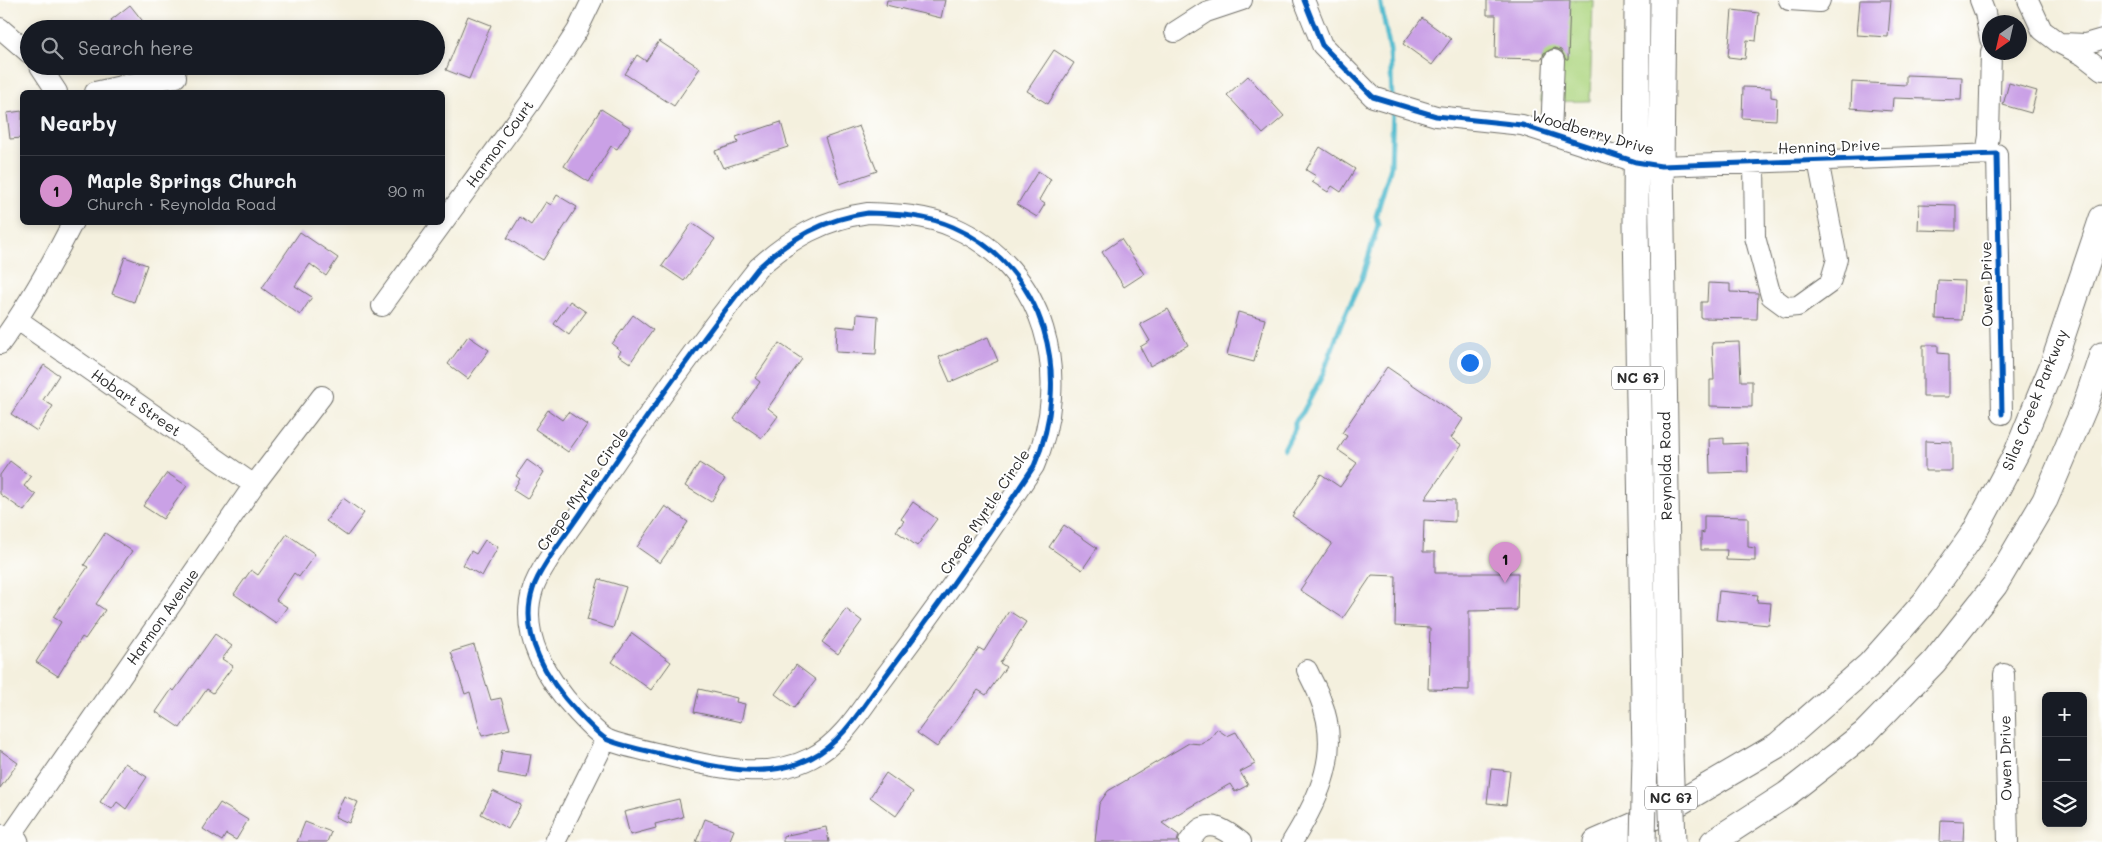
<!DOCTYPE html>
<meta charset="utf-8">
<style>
:root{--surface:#171b24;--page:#20242c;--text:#f1f3f6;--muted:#9ea1a6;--line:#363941;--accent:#d690ce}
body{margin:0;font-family:Mali,sans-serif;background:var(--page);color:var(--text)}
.controls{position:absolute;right:15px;bottom:15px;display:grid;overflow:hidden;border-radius:8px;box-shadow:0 2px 8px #0003}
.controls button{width:45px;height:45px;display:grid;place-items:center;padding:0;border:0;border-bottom:1px solid var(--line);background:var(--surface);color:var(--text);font:25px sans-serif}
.compass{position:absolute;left:1982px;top:15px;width:45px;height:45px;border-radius:50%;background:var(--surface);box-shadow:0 2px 8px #0003;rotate:214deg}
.you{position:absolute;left:1469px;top:362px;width:18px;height:18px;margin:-12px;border:4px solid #fff;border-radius:50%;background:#1a73e8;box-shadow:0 0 0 8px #1a73e833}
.badge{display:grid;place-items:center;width:32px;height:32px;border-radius:50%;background:var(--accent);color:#111;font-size:16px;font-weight:700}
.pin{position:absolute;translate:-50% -41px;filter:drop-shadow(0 1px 2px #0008)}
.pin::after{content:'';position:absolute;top:26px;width:18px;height:15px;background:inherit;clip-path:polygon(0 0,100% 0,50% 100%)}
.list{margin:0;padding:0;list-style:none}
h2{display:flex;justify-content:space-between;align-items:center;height:65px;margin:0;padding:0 20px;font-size:21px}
h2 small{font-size:16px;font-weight:400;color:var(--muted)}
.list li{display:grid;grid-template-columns:32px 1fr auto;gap:15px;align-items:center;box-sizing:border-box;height:70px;padding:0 20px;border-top:1px solid var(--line)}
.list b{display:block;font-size:19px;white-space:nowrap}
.list p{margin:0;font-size:16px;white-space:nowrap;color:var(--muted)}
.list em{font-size:16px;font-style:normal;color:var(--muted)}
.icon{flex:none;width:28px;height:28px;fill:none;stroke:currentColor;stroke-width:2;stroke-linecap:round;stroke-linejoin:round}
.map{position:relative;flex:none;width:2102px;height:842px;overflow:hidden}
.search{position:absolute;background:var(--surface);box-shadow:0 2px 8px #0003;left:20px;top:20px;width:425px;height:55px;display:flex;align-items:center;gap:12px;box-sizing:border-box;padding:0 18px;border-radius:28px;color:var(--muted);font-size:19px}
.panel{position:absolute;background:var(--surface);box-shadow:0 2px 8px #0003;left:20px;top:90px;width:425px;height:135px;border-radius:8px}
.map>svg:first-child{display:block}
.green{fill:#aed681;stroke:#6c8056}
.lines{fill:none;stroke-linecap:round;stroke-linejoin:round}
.stream{stroke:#50bacd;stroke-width:5}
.building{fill:#caa1e6}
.minor-casing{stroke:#71706a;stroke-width:22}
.major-casing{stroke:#71706a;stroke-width:27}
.minor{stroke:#fff;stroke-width:20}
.major{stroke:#fff;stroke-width:25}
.major-bridge-casing{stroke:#71706a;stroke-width:27;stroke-linecap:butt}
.major-bridge{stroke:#fff;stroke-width:25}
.cycleway-casing{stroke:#fff;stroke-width:8}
.cycleway{stroke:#0057b8;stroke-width:5}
.labels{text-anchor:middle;stroke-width:4;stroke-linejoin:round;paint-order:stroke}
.shield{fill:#fff;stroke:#6b6b6b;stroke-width:1}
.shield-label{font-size:14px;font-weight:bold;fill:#2b2b2b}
.street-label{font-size:15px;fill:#2b2b2b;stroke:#fff}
</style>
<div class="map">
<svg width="2102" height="842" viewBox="0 0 2102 842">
<rect width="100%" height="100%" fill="#fff"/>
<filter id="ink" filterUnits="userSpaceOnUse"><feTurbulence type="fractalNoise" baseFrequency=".02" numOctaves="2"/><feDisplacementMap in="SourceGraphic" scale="10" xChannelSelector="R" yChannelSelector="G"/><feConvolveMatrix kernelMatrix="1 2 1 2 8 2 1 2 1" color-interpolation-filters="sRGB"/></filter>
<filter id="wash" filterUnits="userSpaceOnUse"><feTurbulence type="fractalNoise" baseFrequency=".0096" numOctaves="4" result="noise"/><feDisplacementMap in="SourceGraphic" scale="20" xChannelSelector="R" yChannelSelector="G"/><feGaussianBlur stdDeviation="1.12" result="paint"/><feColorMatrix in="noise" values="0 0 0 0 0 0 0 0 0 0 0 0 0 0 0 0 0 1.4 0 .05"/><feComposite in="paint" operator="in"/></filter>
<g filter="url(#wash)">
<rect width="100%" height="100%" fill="#f4f0de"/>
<!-- green -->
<path class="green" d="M1543,0H1593L1590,101L1541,102Z"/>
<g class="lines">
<!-- stream -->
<path class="stream" d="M1380,0L1390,50L1392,98
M1284,449L1295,428V422L1303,412L1322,376L1342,322L1362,278L1378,225L1376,216L1391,166L1393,107"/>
</g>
<g id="blocks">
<!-- building -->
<path class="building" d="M887,0H945L941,18L886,5Z
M1487,0H1570L1568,60H1566L1561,50L1554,48L1544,53L1542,59L1495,58L1496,15H1487Z
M1860,0H1891L1888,37L1857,35Z
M130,5L149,29H118L111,20Z
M1732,10L1759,13L1756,41L1747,40L1745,59L1728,57Z
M468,16L491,25L469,79L446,70Z
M1422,18L1451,39L1432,65L1403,44Z
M659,41L700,68L674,106L625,74L637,55L646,61Z
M1054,50L1074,63L1048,104L1027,91Z
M1906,75L1962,77L1961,100L1893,98L1892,111L1851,108L1852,82L1906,85Z
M1248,76L1284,116L1263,134L1227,95Z
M2009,83L2037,91L2031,113L2003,105Z
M1743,87L1771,88V97L1777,98L1776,120L1742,118Z
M601,109L631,128L617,149L611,146L589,182L564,166Z
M22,111V138L10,139L7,113Z
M781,122L788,147L723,168L715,151L738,143L736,137Z
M859,126L877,171L840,184L825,138Z
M1320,147L1355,169L1341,192L1332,186L1328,192L1312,182L1316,176L1306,170Z
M1038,171L1051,179L1039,200L1045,204L1037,217L1017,205Z
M557,195L577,207L543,260L507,238L520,217L531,225L546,202L551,205Z
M1919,204L1956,205V231L1918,230Z
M692,223L715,239L684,281L662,266Z
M300,232L338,258L326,276L310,264L295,286L312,297L300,315L262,288Z
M1121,239L1144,274L1124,287L1102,252Z
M125,257L147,265L134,302L112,294Z
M1938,280L1964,281L1962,320L1936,319Z
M1708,283L1730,284V292L1758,293L1757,319L1701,318V302H1707Z
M570,301L586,312L569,335L554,324Z
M1168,309L1188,345L1150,366L1140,347L1150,341L1140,324Z
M1238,312L1265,319L1254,362L1227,355Z
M857,314L878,316L876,354L836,352L837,326L856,328Z
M633,315L653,330L630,363L618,355L621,351L612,344Z
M468,336L489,350L468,379L448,364Z
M988,337L998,361L950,382L939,357Z
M1739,342L1741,381H1752V407L1710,406V380H1714L1712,343Z
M779,343L802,359L768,408L778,416L762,438L734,419L760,382L755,378Z
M1923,345H1938V353L1949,354V397H1923Z
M44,365L59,375L43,400L53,406L37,431L11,414Z
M1387,367L1463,419L1451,438L1462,445L1425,499L1455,500V522L1424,520L1423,552H1435V573H1518L1517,610L1469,611V690L1428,689L1430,628L1395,626L1396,576L1372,575L1343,618L1300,590L1332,543L1292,516L1321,474L1340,487L1357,463L1338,450L1347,436L1342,433Z
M548,410L562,420L568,412L587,425L568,452L535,429Z
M1724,438V444L1747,443L1748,472L1710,473L1709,439Z
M1925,441L1952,442V471H1925Z
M527,460L544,472L527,499L513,490L520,479L516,476Z
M10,461L31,477L24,486L36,495L24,511L0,494V475Z
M699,463L725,479L711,502L685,486Z
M167,473L187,486L163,519L143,506Z
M343,498L364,513L347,536L326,521Z
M913,502L937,519L917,546L896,531L904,521L901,519Z
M665,506L688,522L660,563L637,547Z
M1704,516L1748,517V547L1755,548V561L1726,560L1727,550H1701V532L1704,533Z
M1064,525L1097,548L1082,570L1049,547Z
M105,533L132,551L96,604L105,610L85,639L82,637L58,676L36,662L61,622L53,617L88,567L84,565Z
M287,534L315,554L299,577L294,573L276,600L287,607L276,623L234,594L251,570L258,575Z
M485,540L498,547L482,576L463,565L471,551L476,554Z
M599,579L626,587L613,628L587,620Z
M1719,591L1758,595L1757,602L1771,603L1769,625L1716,620Z
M846,609L862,621L838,654L822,642Z
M1009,611L1026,622L1000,663L1006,667L986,695L978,690L937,747L917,733L979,648L984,651Z
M632,633L671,662L651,690L612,662Z
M215,634L232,646L222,659L233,666L213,693L207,689L180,728L156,712L172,689L174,691Z
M474,645L491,700L501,698L510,729L482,736L470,692L465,694L451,652Z
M796,665L816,680L794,708L775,694Z
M699,689L737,698L736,702L745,704L741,722L694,712Z
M1217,729L1227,736L1236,732L1255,764L1240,772L1248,785L1235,792L1230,784L1162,823L1179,835L1177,842H1095L1099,804L1108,791L1189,743L1201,744L1210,739Z
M0,750L18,763L0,788Z
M502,750L531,754L527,778L498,773Z
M125,763L147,777L126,809L117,802L112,809L100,802Z
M1491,769L1510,771L1506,805L1487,803Z
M886,773L913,792L896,816L870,797Z
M493,791L521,805L508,829L481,814Z
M344,796L358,802L349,823L335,817Z
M679,799L683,817L655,824L656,828L630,835L624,812Z
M220,803L248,820L236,840L226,834L222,841L203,829Z
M705,819L734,830L729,842H696Z
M1941,820L1964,821L1963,842H1940Z
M305,822L331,832L327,842H297Z
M826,827L829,842H783V836Z"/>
</g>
</g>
<g filter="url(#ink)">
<use href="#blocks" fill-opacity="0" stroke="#71706a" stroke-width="1"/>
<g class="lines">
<!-- minor casing -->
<g class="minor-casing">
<path id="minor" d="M1304,0L1322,45L1373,97L1436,116L1522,125L1636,162L1661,166L1997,154L2002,414
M1789,0L1819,2L1820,0
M1980,0L1985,13L1990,39
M2028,0L2042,30L2059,43L2084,56L2102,70
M0,28L29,53
M1175,32L1206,12L1242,0
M2062,43L2085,44L2102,39
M40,66L57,92
M95,92L130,84L176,77
M1551,134L1554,60
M1986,154L1989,136L1991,52
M1754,162L1755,237L1771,296L1786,307L1798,306L1830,283L1837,259L1818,160
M868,213C898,214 926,215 953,227C1047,268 1073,378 1034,466C986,538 936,609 884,678C863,706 843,742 811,758C770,779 723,769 681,759C660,753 627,748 608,740C598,735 586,721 578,713C548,681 518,635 533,589C539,568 569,531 582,511C637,429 697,345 758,268C791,238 824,219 868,213Z
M382,306L530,103L577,31L592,0
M18,320L254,485
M0,344C28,306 51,265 73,222
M2004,674L2008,842
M8,840L254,485L322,396
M555,842L606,739
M1189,842C1192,838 1196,832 1200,829C1214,820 1230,834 1241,842
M1292,842C1320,797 1342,751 1320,698C1317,689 1311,679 1307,670"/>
</g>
<!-- major casing -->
<g class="major-casing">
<path id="major" d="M1637,0L1636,224L1645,757
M1663,0L1661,166L1670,754
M0,837L16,842
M1596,842L1658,815L1778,745L1869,665L1924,603L1974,533L2017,452L2053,364L2102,218
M1713,842L1787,794L1865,733L1934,662L1995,585L2045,500L2085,406L2102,355"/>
</g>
<!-- minor -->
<use href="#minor" class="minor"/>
<!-- major -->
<use href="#major" class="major"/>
<!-- major-bridge casing -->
<g class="major-bridge-casing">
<path id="major-bridge" d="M1670,754L1673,842
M1643,842L1645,757"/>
</g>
<!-- major-bridge -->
<use href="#major-bridge" class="major-bridge"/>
<!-- cycleway casing -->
<g class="cycleway-casing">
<path id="cycleway" d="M1304,0L1322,45L1373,97L1436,116L1522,125L1636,162L1661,166L1997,154L2002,414
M868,213C898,214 926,215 953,227C1047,268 1073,378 1034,466C986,538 936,609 884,678C863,706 843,742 811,758C770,779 723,769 681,759C660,753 627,748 608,740C598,735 586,721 578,713C548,681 518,635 533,589C539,568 569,531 582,511C637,429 697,345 758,268C791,238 824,219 868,213Z"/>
</g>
<!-- cycleway -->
<use href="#cycleway" class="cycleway"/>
</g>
</g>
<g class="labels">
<!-- shield labels -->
<g class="shield">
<rect x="1612" y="366.5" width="52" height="23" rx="4"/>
<rect x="1645" y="786.5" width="52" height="23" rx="4"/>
</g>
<g class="shield-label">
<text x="1638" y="383">NC 67</text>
<text x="1671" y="803">NC 67</text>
</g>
<!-- street labels -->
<g class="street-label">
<text transform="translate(1593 133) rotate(16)" y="5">Woodberry Drive</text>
<text transform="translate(500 144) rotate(-54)" y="5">Harmon Court</text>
<text transform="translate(1829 147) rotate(-2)" y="5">Henning Drive</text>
<text transform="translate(1987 284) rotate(-91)" y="5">Owen Drive</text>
<text transform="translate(2035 400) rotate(-68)" y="5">Silas Creek Parkway</text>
<text transform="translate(136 403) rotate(35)" y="5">Hobart Street</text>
<text transform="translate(1666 466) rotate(-91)" y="5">Reynolda Road</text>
<text transform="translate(583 489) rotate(-55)" y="5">Crepe Myrtle Circle</text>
<text transform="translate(985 512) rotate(-56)" y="5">Crepe Myrtle Circle</text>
<text transform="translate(163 617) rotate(-55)" y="5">Harmon Avenue</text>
<text transform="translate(2006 758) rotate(-91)" y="5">Owen Drive</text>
</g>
</g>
</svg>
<div class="controls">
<button>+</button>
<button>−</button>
<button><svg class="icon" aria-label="layers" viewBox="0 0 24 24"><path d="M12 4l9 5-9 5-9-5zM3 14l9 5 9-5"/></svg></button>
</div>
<svg class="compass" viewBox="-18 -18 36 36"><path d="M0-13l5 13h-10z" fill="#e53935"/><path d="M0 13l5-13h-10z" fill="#9ea1a6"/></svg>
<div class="you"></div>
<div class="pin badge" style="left:1505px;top:583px">1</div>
<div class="search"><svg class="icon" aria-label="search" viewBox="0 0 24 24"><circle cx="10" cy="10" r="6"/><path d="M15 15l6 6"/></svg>Search here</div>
<section class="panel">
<h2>Nearby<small></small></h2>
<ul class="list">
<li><span class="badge">1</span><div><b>Maple Springs Church</b><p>Church · Reynolda Road</p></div><em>90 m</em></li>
</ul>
</section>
</div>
